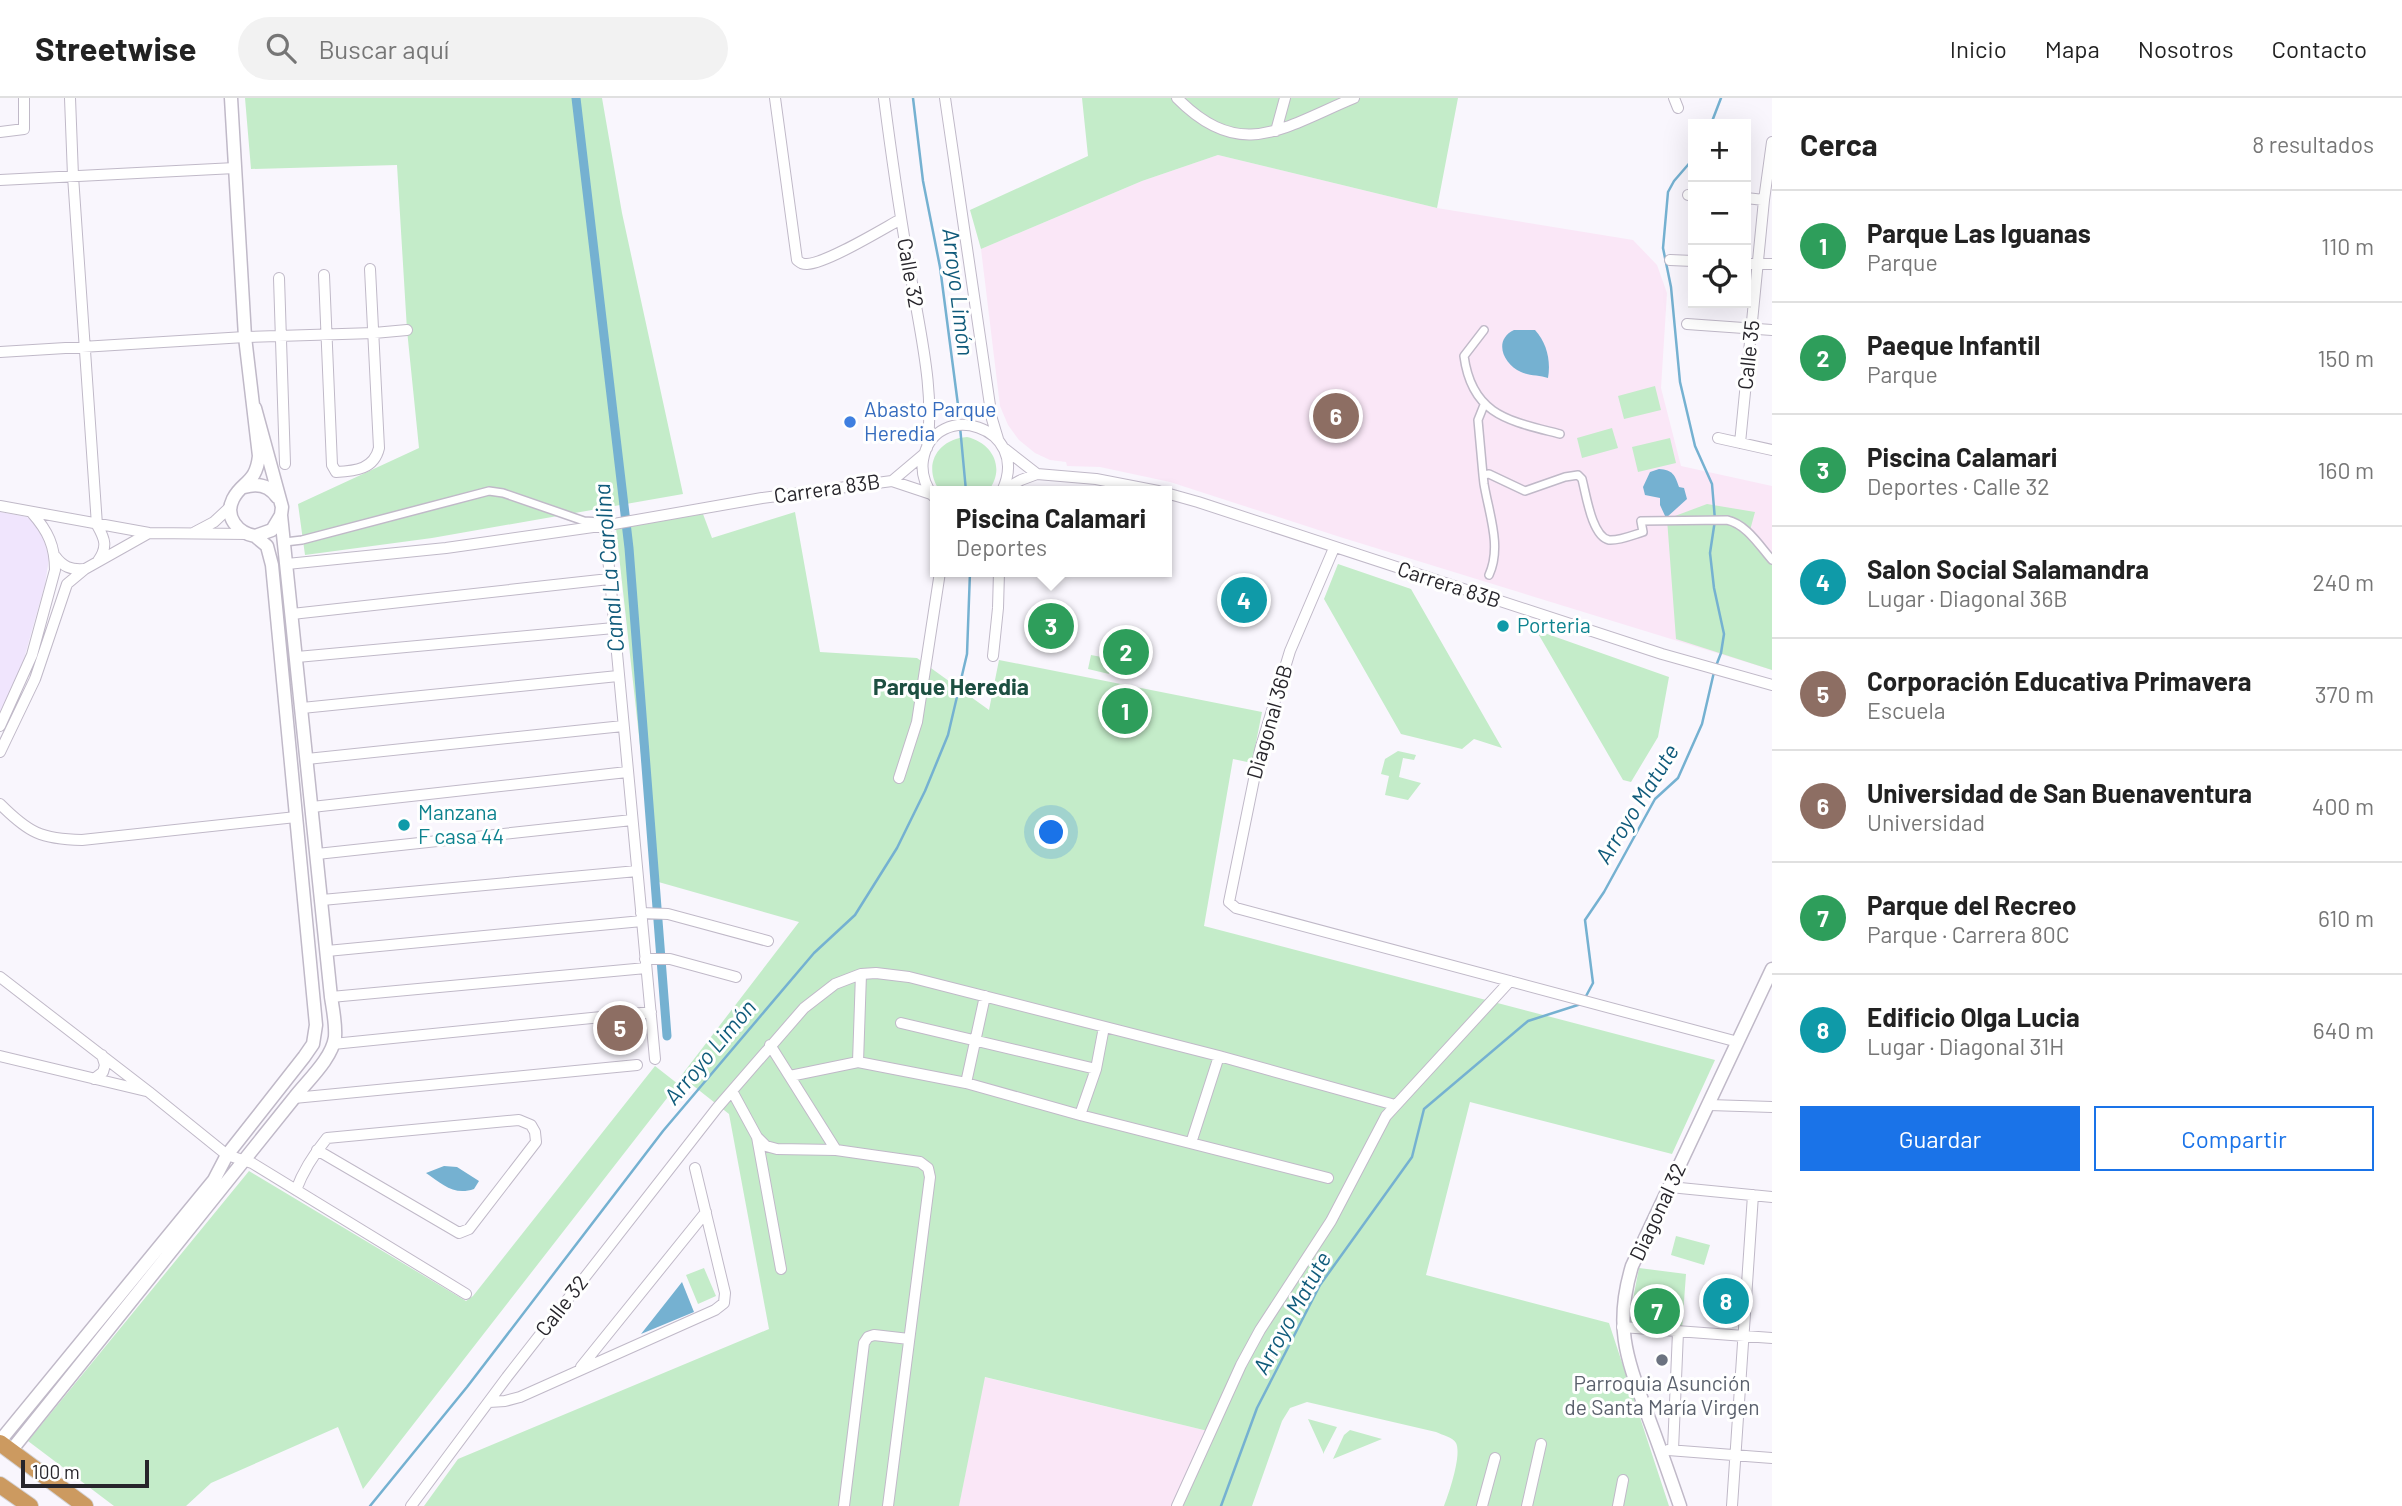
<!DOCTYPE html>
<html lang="es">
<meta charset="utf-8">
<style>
:root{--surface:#fff;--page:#f2f2f2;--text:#222;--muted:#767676;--line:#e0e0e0;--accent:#1a73e8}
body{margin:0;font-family:Barlow,sans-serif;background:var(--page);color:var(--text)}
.controls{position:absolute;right:21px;top:21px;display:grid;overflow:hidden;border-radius:0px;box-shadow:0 7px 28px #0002}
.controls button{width:63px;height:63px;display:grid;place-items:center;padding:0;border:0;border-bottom:2px solid var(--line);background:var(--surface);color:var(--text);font:35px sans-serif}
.scale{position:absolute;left:21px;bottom:18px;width:128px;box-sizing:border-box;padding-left:7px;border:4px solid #27252b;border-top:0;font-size:19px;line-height:24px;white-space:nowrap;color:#27252b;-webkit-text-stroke:5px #fff;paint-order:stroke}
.you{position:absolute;left:1052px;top:735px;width:24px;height:24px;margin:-18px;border:5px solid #fff;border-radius:50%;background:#1a73e8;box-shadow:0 0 0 10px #1a73e833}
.badge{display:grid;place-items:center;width:46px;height:46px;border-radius:50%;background:var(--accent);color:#fff;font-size:23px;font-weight:700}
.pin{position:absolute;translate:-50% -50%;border:4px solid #fff;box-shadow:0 2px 7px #0006}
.popup{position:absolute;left:930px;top:388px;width:242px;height:91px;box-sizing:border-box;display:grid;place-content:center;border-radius:0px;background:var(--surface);filter:drop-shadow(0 2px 5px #0005);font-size:23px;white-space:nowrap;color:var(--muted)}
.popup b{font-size:26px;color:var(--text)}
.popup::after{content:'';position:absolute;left:50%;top:100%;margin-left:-14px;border:14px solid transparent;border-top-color:var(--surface)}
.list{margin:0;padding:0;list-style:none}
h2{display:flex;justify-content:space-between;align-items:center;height:91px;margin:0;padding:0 28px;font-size:30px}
h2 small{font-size:23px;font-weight:400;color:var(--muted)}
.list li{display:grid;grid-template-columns:46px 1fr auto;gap:21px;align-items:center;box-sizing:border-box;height:112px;padding:0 28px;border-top:2px solid var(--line)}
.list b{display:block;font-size:26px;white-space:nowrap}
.list p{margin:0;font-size:23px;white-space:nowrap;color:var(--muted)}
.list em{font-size:23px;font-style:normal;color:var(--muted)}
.actions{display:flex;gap:14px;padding:21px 28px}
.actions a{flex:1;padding:16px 0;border:2px solid var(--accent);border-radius:0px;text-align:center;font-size:24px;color:var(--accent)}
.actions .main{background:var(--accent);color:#fff}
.icon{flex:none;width:38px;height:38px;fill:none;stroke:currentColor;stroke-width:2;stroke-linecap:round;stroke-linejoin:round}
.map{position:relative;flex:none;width:1772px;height:1408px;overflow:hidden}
header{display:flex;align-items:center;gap:42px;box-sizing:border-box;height:98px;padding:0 35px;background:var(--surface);border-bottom:2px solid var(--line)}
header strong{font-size:33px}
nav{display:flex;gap:38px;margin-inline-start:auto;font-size:24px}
.search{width:490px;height:63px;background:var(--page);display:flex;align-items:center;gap:18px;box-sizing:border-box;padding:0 24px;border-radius:38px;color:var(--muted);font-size:26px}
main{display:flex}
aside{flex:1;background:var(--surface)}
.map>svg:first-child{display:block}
.built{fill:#f0e5fd}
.education{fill:#fae7f7}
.green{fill:#c4ecc9}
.water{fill:#75b1d1}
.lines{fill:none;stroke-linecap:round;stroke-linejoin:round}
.stream{stroke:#75b1d1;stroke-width:2.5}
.canal{stroke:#75b1d1;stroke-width:9}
.pedestrian-casing{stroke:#c0b9c8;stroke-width:10}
.minor-casing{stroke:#c0b9c8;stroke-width:12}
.tertiary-casing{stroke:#c0b9c8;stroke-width:15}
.trunk-casing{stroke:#d4d3d5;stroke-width:18}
.pedestrian{stroke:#fff;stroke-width:7}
.minor{stroke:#fff;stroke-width:10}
.tertiary{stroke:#fff;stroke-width:12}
.trunk{stroke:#cc9a60;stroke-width:16}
.shop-dot{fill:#3f7fe0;stroke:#fff;stroke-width:2.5}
.culture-dot{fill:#0f9aa8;stroke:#fff;stroke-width:2.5}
.worship-dot{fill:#6b7280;stroke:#fff;stroke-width:2.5}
.labels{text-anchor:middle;stroke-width:6;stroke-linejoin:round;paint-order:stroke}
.street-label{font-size:21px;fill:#27252b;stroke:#fff}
.shop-label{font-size:21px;fill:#366cbe;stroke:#fff;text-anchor:start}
.culture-label{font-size:21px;fill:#0d838f;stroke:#fff;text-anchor:start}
.worship-label{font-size:21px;fill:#5b616d;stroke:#fff}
.water-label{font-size:23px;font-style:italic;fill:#105b7b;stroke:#fff}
.neighbourhood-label{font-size:23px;font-weight:bold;fill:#1d4f41;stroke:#fff}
</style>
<header>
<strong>Streetwise</strong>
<div class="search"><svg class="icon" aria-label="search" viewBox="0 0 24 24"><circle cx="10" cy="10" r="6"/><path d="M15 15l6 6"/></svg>Buscar aquí</div>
<nav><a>Inicio</a><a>Mapa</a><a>Nosotros</a><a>Contacto</a></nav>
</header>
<main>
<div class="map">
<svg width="1772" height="1408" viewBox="0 0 1772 1408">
<rect width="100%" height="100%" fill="#f9f6fd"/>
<!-- built -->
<path class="built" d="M0,414L27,419L32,423L44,441L49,461L45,486L22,568L0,620Z"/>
<!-- education -->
<path class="education" d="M1218,57L1437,110L1633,142L1657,167L1667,195L1661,290L1681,368L1772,388V572L1340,439L1170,384L1100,369L1067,368L1066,364L1050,362L1035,355L1019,342L1008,327L1000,308L981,151L1142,83Z
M984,1279L1216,1335L1179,1408H959Z"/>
<!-- green -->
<path class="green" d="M245,0H602L622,115L683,396L432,440L305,457L298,406L419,350L407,232L397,67L251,71Z
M1082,0H1458L1437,110L1218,57L1142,83L981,151L970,112L1088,58Z
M1655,288L1661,312L1624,321L1618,298Z
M1612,330L1618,350L1582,360L1577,340Z
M967,339C993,345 1006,371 988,393H940C922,368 937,341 967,339Z
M1670,340L1676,365L1638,374L1632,349Z
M1707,406L1755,414L1749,436L1772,461V572L1676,541L1667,421Z
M795,414L820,554L917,560L989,612L999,562L1262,614L1252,665L1233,661L1204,828L1715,962L1672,1056L1470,1004L1426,1177L1609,1225L1669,1408H1444C1449,1395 1462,1357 1456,1345C1453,1339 1442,1337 1436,1334L1307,1304L1290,1310L1282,1323L1252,1408H1179L1216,1335L985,1279L959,1408H424L458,1361L769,1231L729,1016L681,978L799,824L655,783L616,430L703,416L712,440Z
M1338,466L1411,491L1502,650L1474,641L1462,651L1401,636L1324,501Z
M1040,506L1064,509L1062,524L1038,520Z
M1536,532L1669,579L1658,639L1631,684L1623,682Z
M1091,557L1112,561L1109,576L1088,571Z
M1398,653L1416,657L1414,662L1403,660L1399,679L1421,685L1408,702L1385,697L1389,678L1381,676L1385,661Z
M655,968L678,986L363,1391L338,1329L211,1385L186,1408H114L28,1343L249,1073L466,1203L473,1198Z
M1676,1138L1710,1147L1704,1167L1671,1157Z
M704,1170L716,1198L698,1206L686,1177Z
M1639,1170L1686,1176L1682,1231L1628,1227Z
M1308,1321L1337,1329L1323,1356V1354Z
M1350,1332L1382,1341L1333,1361L1344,1337Z"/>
<!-- water -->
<path class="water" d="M1514,232H1535C1547,245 1551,263 1548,280C1540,277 1529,278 1521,274C1503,266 1493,242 1514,232Z
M1659,371C1673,372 1675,377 1679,389L1684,390L1687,401L1666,420L1660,407V400L1645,397L1643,389L1650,374Z
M444,1068L457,1069L479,1083L474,1091C454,1098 442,1086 426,1075Z
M682,1184L694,1214L641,1236Z"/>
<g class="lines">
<!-- stream -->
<path class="stream" d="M913,0L923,83L940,169L958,307L966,393
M1711,26L1721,0
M1693,61L1674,83L1668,94L1663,150L1671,189L1680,284L1695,348L1712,386L1715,422L1710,455L1714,490L1724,536L1721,555L1716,568
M1585,900L1593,885L1585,822L1604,794L1655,701L1678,680L1702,626L1714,574
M370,1408L467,1289L663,1033L814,855L855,817L897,750L925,693L948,637L967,556L970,474
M1221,1408L1257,1310L1320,1187L1412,1059L1424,1011L1528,923L1581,906"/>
<!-- canal -->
<path class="canal" d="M576,0L629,450L667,938"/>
<!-- pedestrian casing -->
<g class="pedestrian-casing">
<path id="pedestrian" d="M1484,232L1464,258C1472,318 1510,323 1560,336
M1483,377L1478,322L1484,307
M285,444L302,442L489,393L503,395L584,423L601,424L604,427
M1489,477C1502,449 1489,416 1484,386L1483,377L1489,376L1525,393L1565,379L1578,377L1582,381C1586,396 1592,439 1609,442C1619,443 1633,437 1643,434L1641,423L1727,422C1746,426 1759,447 1772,462"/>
</g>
<!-- minor casing -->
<g class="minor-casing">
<path id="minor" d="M70,0L73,78L97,427C105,441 108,449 98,463
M775,0L797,162C801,165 801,166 807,166C827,165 881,132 901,121
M884,0C892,62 901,124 912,185C921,239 935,296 927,350
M945,0L992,321L998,341
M1177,0C1241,65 1284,29 1354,0
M1674,0L1678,10
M1276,33L1285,0
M0,34L24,31V0
M0,82L235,70
M1688,97H1693
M1746,100L1764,102
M1670,162L1693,163
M1746,166H1772
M324,177L332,367L336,374C356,373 374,371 379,350L370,171
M279,180L285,366
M1687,226L1772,232
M0,254L245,239L374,235L407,232
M1718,340L1772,352
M1740,345L1764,102L1772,44
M1005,351L1037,376
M892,383L924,356
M1003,392L1021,382L1037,376L1096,381L1158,393
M1166,395L1198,404L1662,556L1772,587
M933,398C925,387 921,375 923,362C934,299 1033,328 1002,393
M0,408L149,435L247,436
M605,427L655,961
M195,434L214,424L230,409
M1334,450L1290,553L1260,652L1229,804L1236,810L1738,944
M55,458C63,469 71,472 84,471
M287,466L446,450L614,426L762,400L892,383L931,396
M292,516L609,481
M993,558L998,510L999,474
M297,559L614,530
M302,610L618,578
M0,628L32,557L55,472C55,448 48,433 32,415
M0,654L35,581L67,486L85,471L149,435
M307,661L623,628
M899,680L917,624L940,474
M0,706C29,735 41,741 82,742L296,719
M312,709L627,674
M317,756L632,722
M322,802L637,773
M641,815L668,816L768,843
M327,853L642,823
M645,861H670L736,879
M0,879L149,994L227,1057L252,1065L466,1196
M331,899L646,870
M901,925L1096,971
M333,946L651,914
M770,947L836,1052
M0,958L146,993
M858,964L861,876
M790,978L858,964L966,985L1080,1017L1096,971L1104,929
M94,981L103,974L105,967L102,957
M966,985L985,898
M732,993L757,1039L766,1048L777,1051L836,1052L920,1064L928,1070L930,1079L888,1408
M294,1000L637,967
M1709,1007L1772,1009
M1080,1017L1328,1080
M757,1039L781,1171
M1191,1045L1219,958
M1670,1089L1772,1099
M296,1092C303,1073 314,1056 327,1040L519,1022L531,1027L535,1034L536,1044L469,1131L459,1135L317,1052
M1622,1229L1772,1240
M581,1269L706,1114
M489,1304L505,1303L520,1299L715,1212L724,1205L725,1195L695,1070
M1668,1352L1772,1360
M1673,1352L1678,1234
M411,1408L507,1279L717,1010L804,910L835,886L861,876L876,875L909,879L1219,958L1395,1007
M844,1408L864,1245L868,1239L874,1237L909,1241
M1177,1408L1241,1267L1260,1232L1331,1123L1386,1018L1510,883
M1482,1408L1495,1360
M1527,1408L1541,1346
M1618,1408L1623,1382
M1732,1408L1753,1097"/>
</g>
<!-- tertiary casing -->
<g class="tertiary-casing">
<path id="tertiary" d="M231,0L245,239L259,358C256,386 242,383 233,401C224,419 238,435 255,438L272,432L281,417L282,409L255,310
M244,389C257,385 269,387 277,399
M0,1343L214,1082L227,1057L304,959L313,946L316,927L272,467L267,448L255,438
M10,1354L294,1000C307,983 332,961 335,939C336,926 333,912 331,899L281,417
M1680,1408C1670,1379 1660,1350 1649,1321C1628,1263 1613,1231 1632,1168L1772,871"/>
</g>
<!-- trunk casing -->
<g class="trunk-casing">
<path id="trunk" d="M0,1345L85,1408
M0,1387L30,1408"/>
</g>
<!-- pedestrian -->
<use href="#pedestrian" class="pedestrian"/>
<!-- minor -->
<use href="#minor" class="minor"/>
<!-- tertiary -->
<use href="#tertiary" class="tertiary"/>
<!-- trunk -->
<use href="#trunk" class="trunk"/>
</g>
<!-- markers -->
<circle class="shop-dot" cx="850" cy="324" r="7"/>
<g class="culture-dot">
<circle cx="1503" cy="528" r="7"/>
<circle cx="404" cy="727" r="7"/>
</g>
<circle class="worship-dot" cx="1662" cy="1262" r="7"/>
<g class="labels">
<!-- street labels -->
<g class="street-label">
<text transform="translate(910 175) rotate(80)" y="7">Calle 32</text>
<text transform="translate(1749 257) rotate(-84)" y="7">Calle 35</text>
<text transform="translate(827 391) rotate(-8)" y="7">Carrera 83B</text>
<text transform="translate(1449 487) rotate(18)" y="7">Carrera 83B</text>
<text transform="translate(1270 624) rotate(-74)" y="7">Diagonal 36B</text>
<text transform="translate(1658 1114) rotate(-65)" y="7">Diagonal 32</text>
<text transform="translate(562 1208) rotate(-52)" y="7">Calle 32</text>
</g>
<!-- shop labels -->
<g class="shop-label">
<text x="864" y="319">Abasto Parque<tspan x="864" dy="24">Heredia</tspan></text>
</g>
<!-- culture labels -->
<g class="culture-label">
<text x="1517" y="535">Porteria</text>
<text x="418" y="722">Manzana<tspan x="418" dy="24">F casa 44</tspan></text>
</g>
<!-- worship labels -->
<g class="worship-label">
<text x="1662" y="1293">Parroquia Asunción<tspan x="1662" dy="24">de Santa María Virgen</tspan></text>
</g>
<!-- water labels -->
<g class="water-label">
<text transform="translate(958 194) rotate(83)" y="8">Arroyo Limón</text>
<text transform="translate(609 470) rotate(-95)" y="8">Canal La Carolina</text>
<text transform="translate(1637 706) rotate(-58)" y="8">Arroyo Matute</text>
<text transform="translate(710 954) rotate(-50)" y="8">Arroyo Limón</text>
<text transform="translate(1292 1215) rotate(-61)" y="8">Arroyo Matute</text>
</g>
<!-- neighbourhood labels -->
<g class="neighbourhood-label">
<text x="951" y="597">Parque Heredia</text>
</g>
</g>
</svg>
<div class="controls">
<button>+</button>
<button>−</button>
<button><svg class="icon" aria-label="locate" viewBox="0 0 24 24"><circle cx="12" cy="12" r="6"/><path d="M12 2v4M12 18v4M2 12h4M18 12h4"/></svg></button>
</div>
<div class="scale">100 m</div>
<div class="you"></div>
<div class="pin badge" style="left:1125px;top:613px;background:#2e9e5b">1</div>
<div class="pin badge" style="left:1126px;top:554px;background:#2e9e5b">2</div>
<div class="pin badge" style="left:1051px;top:528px;background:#2e9e5b">3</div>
<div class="popup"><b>Piscina Calamari</b>Deportes</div>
<div class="pin badge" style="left:1244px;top:502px;background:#0f9aa8">4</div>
<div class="pin badge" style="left:620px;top:930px;background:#8d6e63">5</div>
<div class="pin badge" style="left:1336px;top:318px;background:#8d6e63">6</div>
<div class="pin badge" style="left:1657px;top:1213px;background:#2e9e5b">7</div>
<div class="pin badge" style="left:1726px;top:1203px;background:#0f9aa8">8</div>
</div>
<aside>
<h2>Cerca<small>8 resultados</small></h2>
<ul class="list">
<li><span class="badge" style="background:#2e9e5b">1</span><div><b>Parque Las Iguanas</b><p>Parque</p></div><em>110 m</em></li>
<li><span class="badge" style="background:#2e9e5b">2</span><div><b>Paeque Infantil</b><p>Parque</p></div><em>150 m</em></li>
<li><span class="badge" style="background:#2e9e5b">3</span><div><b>Piscina Calamari</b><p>Deportes · Calle 32</p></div><em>160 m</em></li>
<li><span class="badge" style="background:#0f9aa8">4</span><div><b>Salon Social Salamandra</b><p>Lugar · Diagonal 36B</p></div><em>240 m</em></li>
<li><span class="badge" style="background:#8d6e63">5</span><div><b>Corporación Educativa Primavera</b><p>Escuela</p></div><em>370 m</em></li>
<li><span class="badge" style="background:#8d6e63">6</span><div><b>Universidad de San Buenaventura</b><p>Universidad</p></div><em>400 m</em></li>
<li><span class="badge" style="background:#2e9e5b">7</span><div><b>Parque del Recreo</b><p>Parque · Carrera 80C</p></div><em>610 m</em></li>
<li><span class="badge" style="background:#0f9aa8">8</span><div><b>Edificio Olga Lucia</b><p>Lugar · Diagonal 31H</p></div><em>640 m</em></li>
</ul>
<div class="actions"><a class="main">Guardar</a><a>Compartir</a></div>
</aside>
</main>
